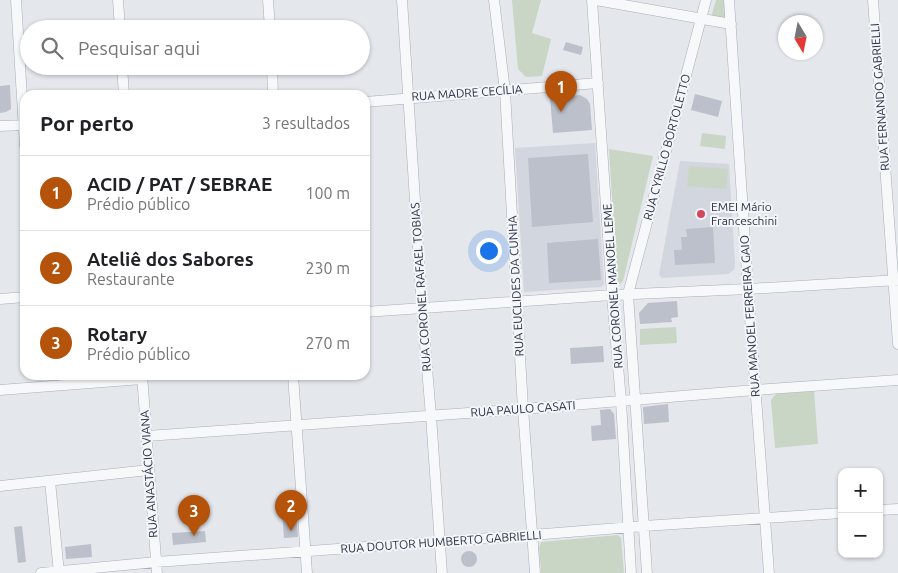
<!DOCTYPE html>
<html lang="pt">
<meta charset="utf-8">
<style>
:root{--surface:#fff;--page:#f2f2f2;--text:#202124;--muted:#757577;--line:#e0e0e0;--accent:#b45309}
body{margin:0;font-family:Ubuntu,sans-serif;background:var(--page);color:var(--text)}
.controls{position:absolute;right:15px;bottom:15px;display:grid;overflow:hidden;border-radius:10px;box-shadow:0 1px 4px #0004}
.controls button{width:45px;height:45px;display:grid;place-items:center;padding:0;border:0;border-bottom:1px solid var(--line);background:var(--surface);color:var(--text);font:25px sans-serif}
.compass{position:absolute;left:778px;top:15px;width:45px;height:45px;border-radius:50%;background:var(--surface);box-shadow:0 1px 4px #0004;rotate:170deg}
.you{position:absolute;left:488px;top:250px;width:18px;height:18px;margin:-12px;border:4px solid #fff;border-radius:50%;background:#1a73e8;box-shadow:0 0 0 8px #1a73e833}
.badge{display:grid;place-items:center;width:32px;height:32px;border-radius:50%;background:var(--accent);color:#fff;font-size:16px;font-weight:700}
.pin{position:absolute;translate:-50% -41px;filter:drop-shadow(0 1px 2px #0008)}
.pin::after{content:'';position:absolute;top:26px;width:18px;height:15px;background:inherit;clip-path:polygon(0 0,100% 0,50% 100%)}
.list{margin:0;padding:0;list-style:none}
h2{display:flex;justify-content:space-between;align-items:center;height:65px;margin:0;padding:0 20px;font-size:21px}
h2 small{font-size:16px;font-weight:400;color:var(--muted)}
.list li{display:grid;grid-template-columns:32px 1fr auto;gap:15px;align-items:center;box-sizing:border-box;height:75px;padding:0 20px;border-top:1px solid var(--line)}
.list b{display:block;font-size:19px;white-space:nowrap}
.list p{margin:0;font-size:16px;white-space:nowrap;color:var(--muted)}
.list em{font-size:16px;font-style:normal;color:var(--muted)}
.icon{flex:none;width:28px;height:28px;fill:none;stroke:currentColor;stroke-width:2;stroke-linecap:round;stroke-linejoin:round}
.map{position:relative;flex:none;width:898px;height:573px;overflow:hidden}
.search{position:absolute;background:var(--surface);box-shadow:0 1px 4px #0004;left:20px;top:20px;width:350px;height:55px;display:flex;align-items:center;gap:12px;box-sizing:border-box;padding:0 18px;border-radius:28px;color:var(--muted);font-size:19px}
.panel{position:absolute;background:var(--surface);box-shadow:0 1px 4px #0004;left:20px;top:90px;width:350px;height:290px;border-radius:15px}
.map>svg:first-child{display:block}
.built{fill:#d2d6de}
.green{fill:#c9d6c5}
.building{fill:#bbc0ca}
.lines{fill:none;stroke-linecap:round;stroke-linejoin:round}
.minor-casing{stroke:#a9aeb7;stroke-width:11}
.minor{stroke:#f7f8fa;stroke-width:10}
.poi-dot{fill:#d1495b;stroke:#f4f6f9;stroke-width:2}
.labels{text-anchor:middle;stroke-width:4;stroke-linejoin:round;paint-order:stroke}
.street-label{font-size:12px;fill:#2b3445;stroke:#f4f6f9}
.poi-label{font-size:12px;fill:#2b3445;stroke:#f4f6f9;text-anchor:start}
</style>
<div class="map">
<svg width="898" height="573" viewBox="0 0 898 573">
<rect width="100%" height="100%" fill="#e4e7ec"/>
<!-- built -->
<path class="built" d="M595,143L604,284L601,287L524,292L515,148Z
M680,161L729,164L735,265L734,270L728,274L662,278L659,275Z"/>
<!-- green -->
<path class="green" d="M512,0H541L532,33L551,39L542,76L526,77L518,69Z
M716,0H724L726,16L723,19L714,18L712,14Z
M702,133L726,136L725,149L700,146Z
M609,149L653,156L623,281L620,284L618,283L617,278Z
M689,166L728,169L726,189L687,186Z
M676,327L677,343L640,345V329Z
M814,391L818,444L775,448L771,400L776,394Z
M618,535L621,538L624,573H541L539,548L541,542Z"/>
<!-- building -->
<path class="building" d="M566,42L583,47L581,55L563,50Z
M10,85L11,109L6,112L0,113V86Z
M695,94L722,101L718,117L691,110Z
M580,95L587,99L590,104L592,130L553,133L550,98Z
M588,154L593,222L532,227L528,158Z
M713,227L715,263L675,265L674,250H682L681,237H687L686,229Z
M598,239L601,280L549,283L547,243Z
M677,301L678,317L671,318L672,322L640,324L639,313L648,303Z
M603,346L604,362L571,364L570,348Z
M668,404L669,422L644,424L643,407Z
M610,409L614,414L616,439L592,441L591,426L601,425L600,410Z
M296,509L298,537L284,538L282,510Z
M22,526L26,562L18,563L14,527Z
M205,531L206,542L173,545L172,533Z
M91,544L92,557L66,559L65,547Z
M461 559a8 8 0 1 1 16 0a8 8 0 1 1-16 0Z"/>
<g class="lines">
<!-- minor casing -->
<g class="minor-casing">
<path id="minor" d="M16,0L25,146
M118,0L120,29
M268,0L270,29
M402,0L422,308L431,416L442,573
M494,0L505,91L523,409L535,573
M592,0L612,295L621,401L631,573
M596,0L731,24
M729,0L748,289L769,573
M873,0L898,344
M122,66L124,95
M272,66L273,95
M365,102L598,83
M0,126L25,125
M0,299L25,297
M365,312L612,295L748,289L898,280
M142,375L157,573
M293,375L307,573
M0,390L142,379
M147,436L523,409L755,390L898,380
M50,481L59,573
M0,486L149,470
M879,510L898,509
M41,573L156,562L532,535L644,526L842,513
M647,573L628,294L706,0"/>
</g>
<!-- minor -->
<use href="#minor" class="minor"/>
</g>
<!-- markers -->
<circle class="poi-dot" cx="701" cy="214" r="5"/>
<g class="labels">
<!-- street labels -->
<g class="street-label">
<text transform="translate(467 93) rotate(-4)" y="4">RUA MADRE CECÍLIA</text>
<text transform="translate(880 97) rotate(-94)" y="4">RUA FERNANDO GABRIELLI</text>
<text transform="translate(667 147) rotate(-75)" y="4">RUA CYRILLO BORTOLETTO</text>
<text transform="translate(516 286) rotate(-93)" y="4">RUA EUCLIDES DA CUNHA</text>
<text transform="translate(613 286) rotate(-94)" y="4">RUA CORONEL MANOEL LEME</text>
<text transform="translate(421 287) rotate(-94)" y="4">RUA CORONEL RAFAEL TOBIAS</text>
<text transform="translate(750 316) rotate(-94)" y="4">RUA MANOEL FERREIRA GAIO</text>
<text transform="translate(523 409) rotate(-4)" y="4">RUA PAULO CASATI</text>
<text transform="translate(149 474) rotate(-94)" y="4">RUA ANASTÁCIO VIANA</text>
<text transform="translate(441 542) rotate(-4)" y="4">RUA DOUTOR HUMBERTO GABRIELLI</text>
</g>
<!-- poi labels -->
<g class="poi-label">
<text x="711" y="211">EMEI Mário<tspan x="711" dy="14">Franceschini</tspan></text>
</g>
</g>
</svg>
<div class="controls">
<button>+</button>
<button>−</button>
</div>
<svg class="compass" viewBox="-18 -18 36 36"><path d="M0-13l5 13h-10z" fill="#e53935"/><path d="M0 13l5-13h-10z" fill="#757577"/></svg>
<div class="you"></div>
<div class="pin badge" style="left:561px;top:112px">1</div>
<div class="pin badge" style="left:291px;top:531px">2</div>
<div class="pin badge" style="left:194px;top:536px">3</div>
<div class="search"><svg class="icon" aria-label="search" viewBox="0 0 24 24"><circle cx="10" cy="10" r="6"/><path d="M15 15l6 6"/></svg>Pesquisar aqui</div>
<section class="panel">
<h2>Por perto<small>3 resultados</small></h2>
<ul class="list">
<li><span class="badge">1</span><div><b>ACID / PAT / SEBRAE</b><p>Prédio público</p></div><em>100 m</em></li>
<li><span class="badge">2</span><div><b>Ateliê dos Sabores</b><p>Restaurante</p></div><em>230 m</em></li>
<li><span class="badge">3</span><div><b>Rotary</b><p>Prédio público</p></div><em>270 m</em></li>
</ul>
</section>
</div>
